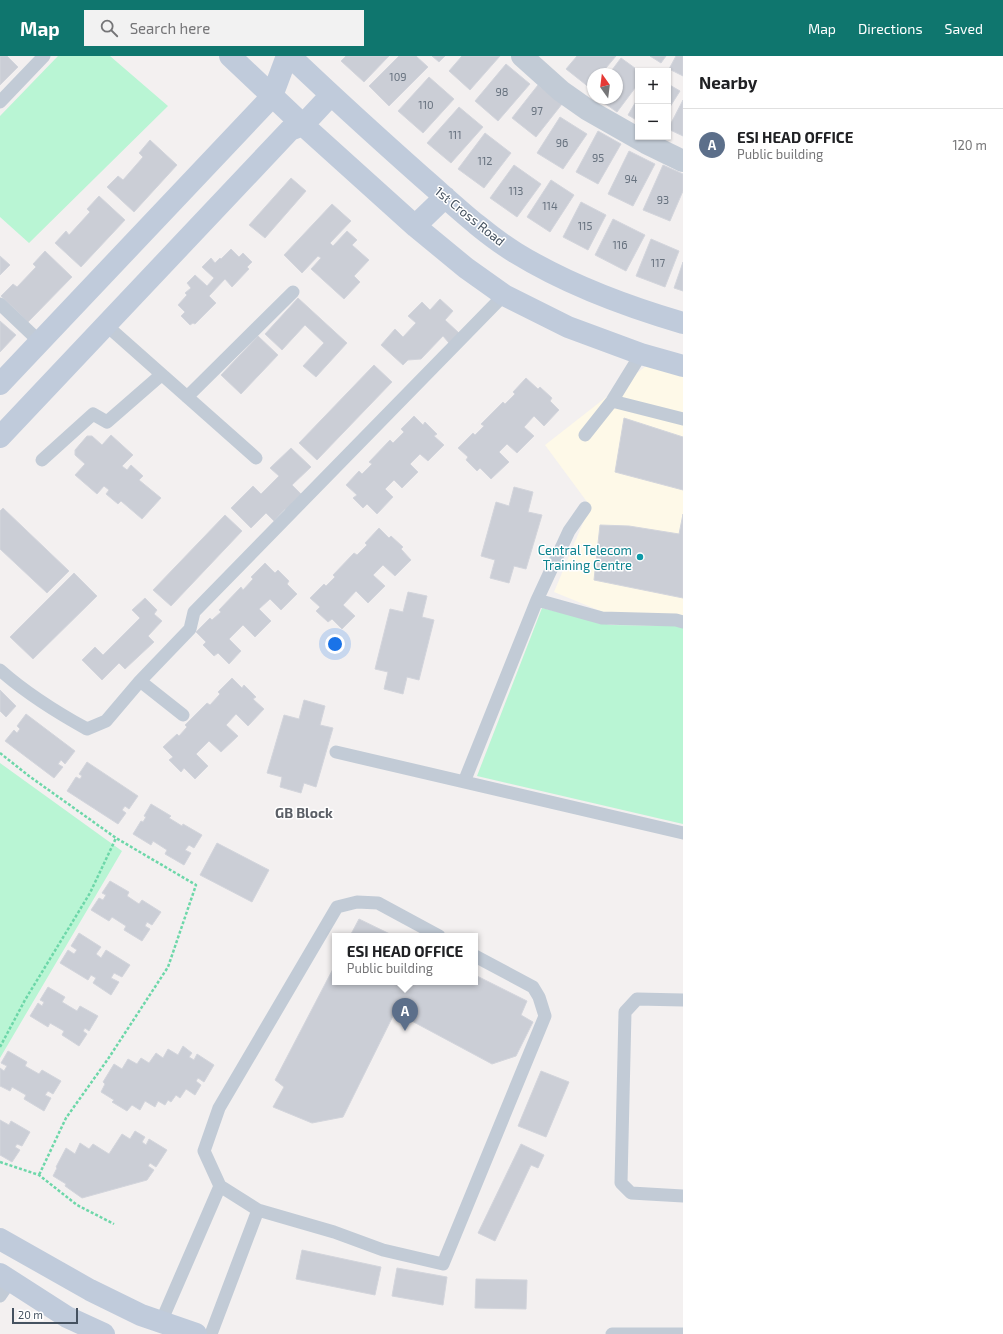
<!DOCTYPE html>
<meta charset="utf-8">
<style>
:root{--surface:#fff;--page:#f2f2f2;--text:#202124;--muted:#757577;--line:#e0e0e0;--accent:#0f766e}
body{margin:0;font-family:"Exo 2",sans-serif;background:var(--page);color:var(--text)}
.controls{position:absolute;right:12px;top:12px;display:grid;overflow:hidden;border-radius:0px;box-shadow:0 1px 3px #0004}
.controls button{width:36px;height:36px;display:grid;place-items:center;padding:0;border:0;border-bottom:1px solid var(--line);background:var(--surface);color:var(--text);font:20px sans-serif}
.compass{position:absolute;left:587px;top:12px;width:36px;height:36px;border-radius:50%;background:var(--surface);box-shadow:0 1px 3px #0004;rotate:346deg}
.scale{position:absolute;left:12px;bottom:10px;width:66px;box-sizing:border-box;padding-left:4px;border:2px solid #455260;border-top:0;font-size:11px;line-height:14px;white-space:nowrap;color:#455260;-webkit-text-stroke:3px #fff;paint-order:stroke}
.you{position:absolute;left:335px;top:588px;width:14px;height:14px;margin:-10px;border:3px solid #fff;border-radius:50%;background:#1a73e8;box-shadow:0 0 0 6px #1a73e833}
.badge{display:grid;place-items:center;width:26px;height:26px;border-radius:50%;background:var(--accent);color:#fff;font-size:13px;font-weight:700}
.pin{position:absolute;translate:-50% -33px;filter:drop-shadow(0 1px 2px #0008)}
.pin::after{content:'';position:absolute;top:21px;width:14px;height:12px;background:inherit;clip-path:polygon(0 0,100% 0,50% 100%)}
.popup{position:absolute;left:332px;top:877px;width:146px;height:52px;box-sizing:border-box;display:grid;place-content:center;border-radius:0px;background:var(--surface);filter:drop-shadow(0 1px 3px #0005);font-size:13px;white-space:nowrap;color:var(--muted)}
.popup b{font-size:15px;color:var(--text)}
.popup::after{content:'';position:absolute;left:50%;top:100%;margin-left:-8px;border:8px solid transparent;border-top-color:var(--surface)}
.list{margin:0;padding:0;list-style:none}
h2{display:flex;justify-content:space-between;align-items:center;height:52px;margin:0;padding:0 16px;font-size:17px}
h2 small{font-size:13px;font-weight:400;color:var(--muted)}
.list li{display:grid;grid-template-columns:26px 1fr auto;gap:12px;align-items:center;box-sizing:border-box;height:72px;padding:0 16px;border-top:1px solid var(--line)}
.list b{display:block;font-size:15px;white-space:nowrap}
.list p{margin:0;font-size:13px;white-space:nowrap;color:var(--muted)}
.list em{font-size:13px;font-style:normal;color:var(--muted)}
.icon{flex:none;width:22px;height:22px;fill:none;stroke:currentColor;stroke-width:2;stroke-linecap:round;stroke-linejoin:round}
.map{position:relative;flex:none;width:683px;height:1278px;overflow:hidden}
header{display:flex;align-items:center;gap:24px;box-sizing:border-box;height:56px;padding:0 20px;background:var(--accent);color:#fff}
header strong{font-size:19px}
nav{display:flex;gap:22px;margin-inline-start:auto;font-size:14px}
.search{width:280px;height:36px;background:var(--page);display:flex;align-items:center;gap:10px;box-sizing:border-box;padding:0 14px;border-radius:0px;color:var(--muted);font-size:15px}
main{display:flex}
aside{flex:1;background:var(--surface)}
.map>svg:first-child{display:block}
.commercial{fill:#fef9e8}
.green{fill:#b9f5d4}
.building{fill:#cbced6;stroke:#d3d5dc}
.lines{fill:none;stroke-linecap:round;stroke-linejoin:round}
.path{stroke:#6dd7a9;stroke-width:2.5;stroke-dasharray:3 2;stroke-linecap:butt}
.lane{stroke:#c2cbd6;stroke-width:13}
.street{stroke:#c2cbd6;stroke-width:22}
.secondary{stroke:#c0cbdb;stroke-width:22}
.culture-dot{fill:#0f9aa8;stroke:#fff;stroke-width:1.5}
.labels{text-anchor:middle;stroke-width:3;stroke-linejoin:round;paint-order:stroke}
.number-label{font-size:11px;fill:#66717e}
.street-label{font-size:13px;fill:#455260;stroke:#fff}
.culture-label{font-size:13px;fill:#0d838f;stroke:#fff;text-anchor:end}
.neighbourhood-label{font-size:14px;font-weight:bold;fill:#5b5f66;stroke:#fff}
</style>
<header>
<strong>Map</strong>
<div class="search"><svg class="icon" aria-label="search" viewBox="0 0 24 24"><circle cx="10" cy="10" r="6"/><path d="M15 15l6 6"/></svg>Search here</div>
<nav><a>Map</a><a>Directions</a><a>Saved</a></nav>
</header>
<main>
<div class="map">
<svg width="683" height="1278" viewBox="0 0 683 1278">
<rect width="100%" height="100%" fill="#f3f0f0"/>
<!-- commercial -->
<path class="commercial" d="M646,310L683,317V559L608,558L554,536L590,450L545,389Z"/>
<!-- green -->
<path class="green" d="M58,0H110L168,50L29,187L0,161V60Z
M542,552L611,569L677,570L683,572V768L477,720Z
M0,707L122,795L0,1002Z"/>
<!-- building -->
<path class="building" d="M0,0H7L18,11L0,29Z
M346,0H389L364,26L341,5Z
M399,0H416L428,11L389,50L369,30Z
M432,0H445L439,6Z
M462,0H500L470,34L449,15Z
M577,0H616L601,18H593V28L590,32L566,13Z
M650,0H666L661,7Z
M676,0H683V20L669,13Z
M621,2L639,15L638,28L617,56L597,42H617V18H609Z
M506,8L530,28L498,65L475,45Z
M429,21L454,43L423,77L398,55Z
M668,28L680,35L668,54Z
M538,29L562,48L536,81L512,62Z
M638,42V65L628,59Z
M683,44V80L668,73Z
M459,51L483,71L451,107L427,87Z
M560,61L587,78L563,113L537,97Z
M598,75L621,88L598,128L576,116Z
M485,77L511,97L484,132L458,113Z
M150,84L177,109L134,156L107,131L118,120L123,124L143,101L139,97Z
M629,95L655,108L633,150L608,138Z
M514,109L541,128L517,161L490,142Z
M663,109L683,118V135L670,165L643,154Z
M291,122L306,135L265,182L249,169Z
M551,124L574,139L550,176L527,161Z
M99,140L125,164L81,211L55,187L66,175L69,179L90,156L87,153Z
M581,146L606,159L588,194L563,181Z
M332,148L351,165L330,187L333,190L347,175L357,184L352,189L369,204L354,220L360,226L344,243L311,213L321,202L318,200L302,217L284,199Z
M613,163L645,179L626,215L595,199Z
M651,183L679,195L665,231L636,220Z
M231,193L239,201L243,197L252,206L247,211L249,213L232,231L225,223L209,240L216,247L195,268L193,267L190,269L181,260L185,256L178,249L187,239L185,237L191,232L187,227L195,219L207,230L214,222L202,211L211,202L215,207L220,202L221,203Z
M45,195L72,221L28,266L1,240L13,228L17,231L36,211L33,208Z
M0,200L10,209L0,219Z
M683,206V235L674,232Z
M298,242L347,287L316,321L303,310L324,287L305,269L282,294L265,278Z
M440,243L453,255L445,264L459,277L449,287L443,280L421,303L408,304L403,309L381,289L395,273L403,281L416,267L408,260L422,246L430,254Z
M0,265L16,279L0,296Z
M258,280L278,299L241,338L221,319Z
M374,309L392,326L317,404L299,387Z
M526,322L538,333L540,331L552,342L550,345L559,354L544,370L534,360L524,371L534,380L517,397L507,388L499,396L509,406L491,423L480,412L477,415L466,404L468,401L458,392L473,377L475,379L484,370L481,368L503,346L505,348L515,338L513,336Z
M414,360L423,369L425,366L437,378L434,380L444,389L428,405L420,398L410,408L418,416L402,432L394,424L385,433L393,441L377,458L367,448L363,452L353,442L357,439L346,429L359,415L362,418L372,408L369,406L390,384L393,387L404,376L401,373Z
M624,362L683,381V434L615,416Z
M111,379L133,399L122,410L127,414L131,409L143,420L139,424L161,442L142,463L121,445L118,448L106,438L109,434L104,430L97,438L75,419L85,408L75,399V394L87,380H92L102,389Z
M291,392L311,411L292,429L301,438L292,447L294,449L288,455L285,453L274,465L266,457L251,472L231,452L253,430L261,438L279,420L270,412Z
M514,431L533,436L528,456L542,459L526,513L514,510L509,527L490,522L495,504L481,500L496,446L509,450Z
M3,452L69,515L47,537L0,493V455Z
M683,458V542L594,524L600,469L629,470L679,478Z
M225,459L242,475L171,550L153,534Z
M379,472L389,482L391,480L403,491L401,493L411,504L395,520L383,509L373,519L385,530L368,547L356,535L343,549L355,560L342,573L332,563L328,566L316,555L320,551L310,542L324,528L326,530L335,521L333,519L354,497L357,499L367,489L365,487Z
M265,507L275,517L278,514L289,525L287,528L297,538L281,554L270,543L259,553L271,565L255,581L243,569L229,583L241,595L229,608L218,597L214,600L203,589L206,586L196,576L210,562L212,564L221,556L219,554L241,531L243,534L253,523L251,521Z
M74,517L97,540L33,603L10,581Z
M408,536L427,540L422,561L434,564L419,624L407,621L403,638L384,633L388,616L375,613L390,553L403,556Z
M145,542L157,554L154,558L162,565L148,580L154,586L125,613L119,607L102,624L82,604L95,591L103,599L140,562L132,554Z
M232,622L242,632L244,629L256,641L253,643L264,653L248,670L236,658L226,669L238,680L221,696L209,685L196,698L208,710L195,723L184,712L181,716L169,704L173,701L163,691L177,678L179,680L187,671L185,669L207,647L210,649L220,638L218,636Z
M0,634L16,650L6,661L0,655Z
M304,644L325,650L320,669L333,672L316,731L304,727L301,737L280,731L282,721L267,717L284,659L299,663Z
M26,658L75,695L65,708L61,704L58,708L63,711L54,722L5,685L14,674L17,677L20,673L17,670Z
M87,706L138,740L129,753L125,750L122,754L126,757L118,768L67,735L76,721L80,723L82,720L79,718Z
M151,748L171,760L169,762L182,770L183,768L202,779L194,792L189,789L185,794L191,797L184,809L165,798L167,794L153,785L151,789L133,778L141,765L143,766L146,761L144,760Z
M217,787L269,814L252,846L200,819Z
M110,825L129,836L127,840L139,848L142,844L161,856L152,869L147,866L145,870L150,873L142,885L124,874L126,870L112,861L109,865L91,854L99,842L103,844L106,839L102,837Z
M359,863L394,880H350Z
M79,877L101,891L96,898L101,902L106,894L130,909L122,921L114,917L111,922L119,926L111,939L93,927L96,922L91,919L88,924L60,907L68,894L74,898L77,894L71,890Z
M335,909V926H475V919L527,945L521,959L533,966L516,1000L492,1008L395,956L343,1061L312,1067L273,1051L284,1031L275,1024Z
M48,931L65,941L62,946L77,955L80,950L98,960L89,975L85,972L83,975L87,978L79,990L62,979L64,975L50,967L48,971L30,960L38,947L42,950L44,946L40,944Z
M183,990L192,997L189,1001L194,1004L197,998L214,1009L204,1026L198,1022L196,1025L201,1029L195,1039L186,1033L180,1042L176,1039L171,1046L168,1044L165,1049L158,1045L155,1051L145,1045L140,1054L132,1049L127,1055L112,1046L114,1044L101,1036L105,1028L103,1026L114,1008L122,1013L128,1003L137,1008L141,1002L149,1007L156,997L163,1002L168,993L178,999Z
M8,995L27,1006L25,1010L39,1018L42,1014L61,1025L53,1038L48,1035L45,1039L51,1042L44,1055L24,1043L26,1039L12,1031L10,1035L0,1030V1012L4,1015L7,1010L1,1007Z
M541,1015L569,1026L546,1081L518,1070Z
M0,1064L9,1069L11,1065L30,1076L22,1090L17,1088L15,1091L20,1094L12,1106L0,1099Z
M135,1075L145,1081L142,1086L146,1089L149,1083L167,1094L156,1111L150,1107L148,1110L154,1114L147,1124L82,1142L65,1130L66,1128L53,1120L57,1112L56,1111L66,1092L75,1098L80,1087L89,1093L93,1088L109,1098L122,1078L130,1083Z
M521,1088L544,1099L538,1112L531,1109L495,1185L478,1177Z
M302,1194L381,1211L375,1239L296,1223Z
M397,1212L447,1221L443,1249L392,1240Z
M476,1223L527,1224L526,1253L475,1252Z"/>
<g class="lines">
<!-- path -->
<path class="path" d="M0,697L29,720L116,782L196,829L168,911L108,1003L66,1062L39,1119
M0,991L25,944L90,837L116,782
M0,1106L39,1119L77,1149L114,1168"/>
<!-- lane -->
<path class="lane" d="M0,46L44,0
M0,248L40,286
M106,269L256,402
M187,341L293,236
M612,345L683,363
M585,379L612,345L641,298
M42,404L93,358L107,366L161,319
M537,544L602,562L676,564L683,566
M0,614C26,637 56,656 87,673L106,665L140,625
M183,659L140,625L190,573L194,556L504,239
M336,696L683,777
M464,726L537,544L569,475L585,452
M439,880L378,847L357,846L337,851L219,1052L204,1095L220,1130L258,1154L334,1176L383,1194L443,1208L545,960L539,941L533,931L475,900
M683,944L637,943L625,956L621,1127L631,1137L683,1140
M0,1240L11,1224
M161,1266L220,1130
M211,1278L258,1154
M612,1278H683"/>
<!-- street -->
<path class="street" d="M522,0L561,35L588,54L646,87L683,105"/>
<!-- secondary -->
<path class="secondary" d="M230,0L303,69L415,170L466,212L504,239L568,271L641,298L683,310
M290,0C333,41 377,81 422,121C452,147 482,176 516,197C568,229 625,250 683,267
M415,170L445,141
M0,328L264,49L272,40L287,0
M0,381L290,74L303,69L331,39
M0,1183L90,1234L141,1259L196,1278
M0,1218L67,1261L104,1278"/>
</g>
<!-- markers -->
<circle class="culture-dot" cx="640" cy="501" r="4"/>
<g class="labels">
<!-- number labels -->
<g class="number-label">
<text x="398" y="25">109</text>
<text x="502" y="40">98</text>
<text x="426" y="53">110</text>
<text x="537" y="59">97</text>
<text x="455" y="83">111</text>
<text x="562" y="91">96</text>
<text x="598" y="106">95</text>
<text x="485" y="109">112</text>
<text x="631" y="127">94</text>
<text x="516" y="139">113</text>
<text x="663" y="148">93</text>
<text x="550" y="154">114</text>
<text x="585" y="174">115</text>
<text x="620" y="193">116</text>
<text x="658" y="211">117</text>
</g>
<!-- street labels -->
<g class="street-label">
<text transform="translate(470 160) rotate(39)" y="5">1st Cross Road</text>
</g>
<!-- culture labels -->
<g class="culture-label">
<text x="632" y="499">Central Telecom<tspan x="632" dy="15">Training Centre</tspan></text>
</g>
<!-- neighbourhood labels -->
<g class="neighbourhood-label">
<text x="304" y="762">GB Block</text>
</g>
</g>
</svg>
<div class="controls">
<button>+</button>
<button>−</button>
</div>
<svg class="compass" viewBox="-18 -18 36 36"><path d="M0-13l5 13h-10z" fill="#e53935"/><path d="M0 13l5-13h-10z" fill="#757577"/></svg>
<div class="scale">20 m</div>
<div class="you"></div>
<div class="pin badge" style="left:405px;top:975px;background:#5c6f8a">A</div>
<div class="popup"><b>ESI HEAD OFFICE</b>Public building</div>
</div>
<aside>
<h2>Nearby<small></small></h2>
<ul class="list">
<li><span class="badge" style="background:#5c6f8a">A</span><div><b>ESI HEAD OFFICE</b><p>Public building</p></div><em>120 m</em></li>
</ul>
</aside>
</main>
